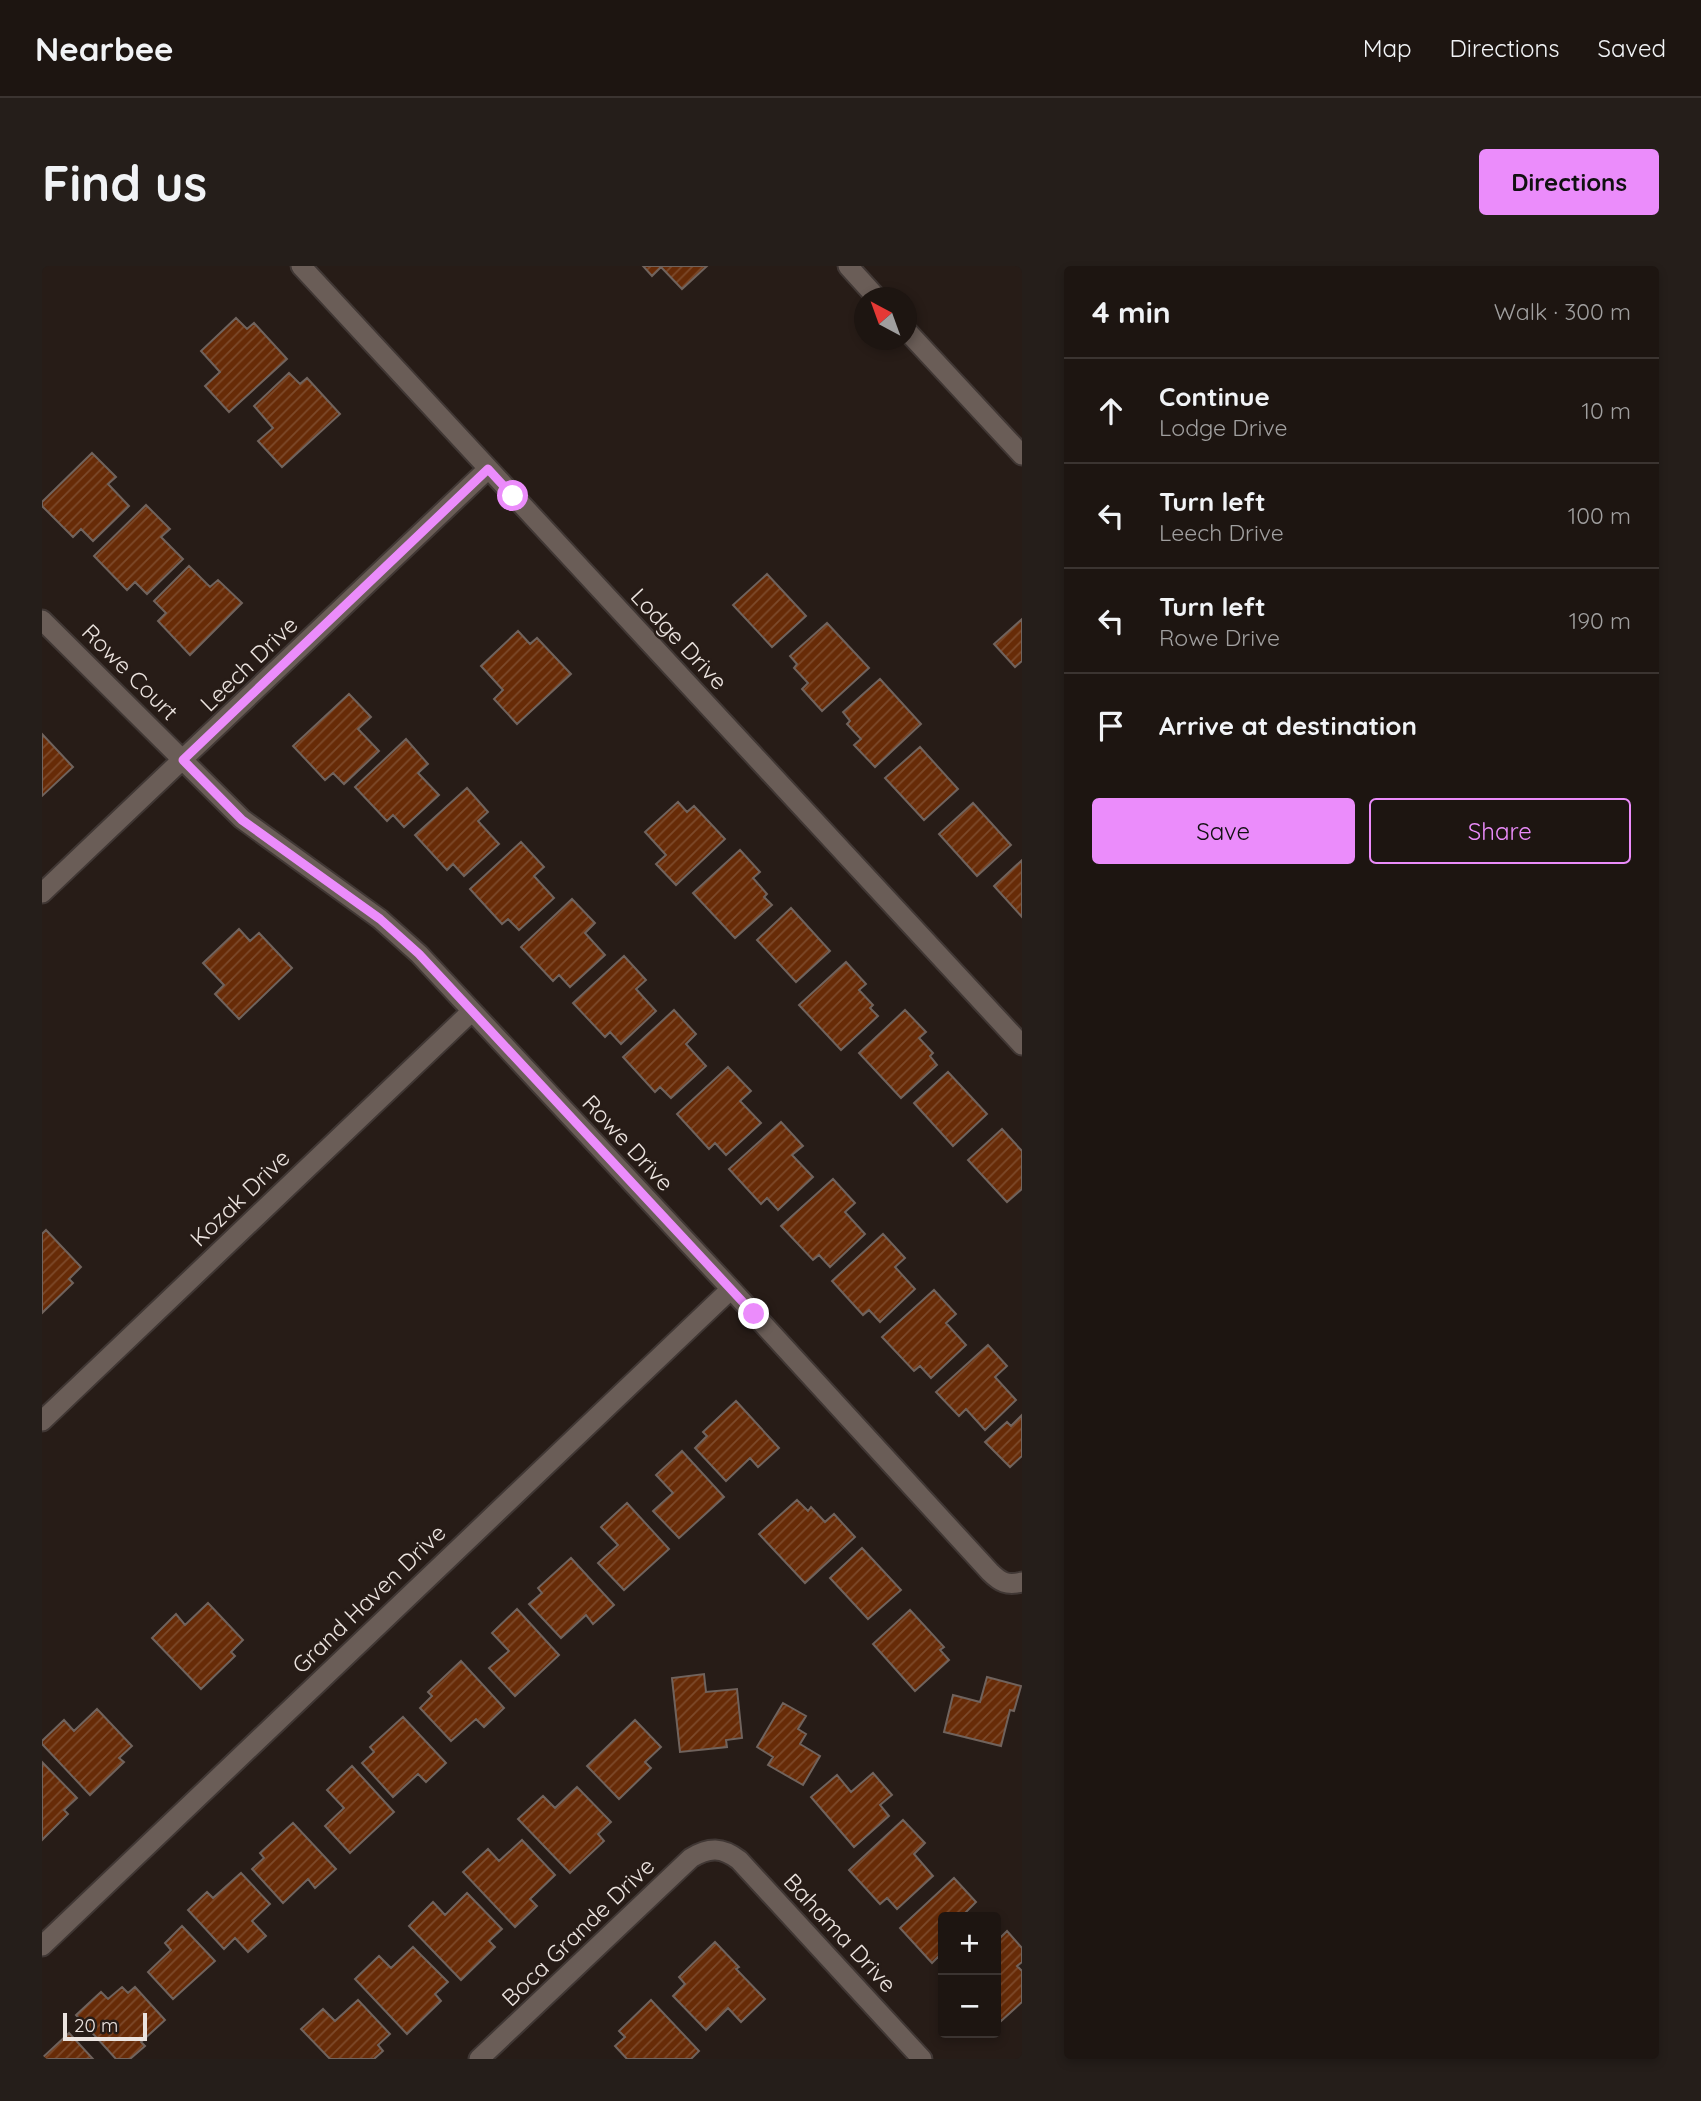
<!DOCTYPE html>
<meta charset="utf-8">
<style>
:root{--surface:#1d1511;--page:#251e1a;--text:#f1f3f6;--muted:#a09f9f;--line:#3b3431;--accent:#eb8cfb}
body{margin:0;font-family:Quicksand,sans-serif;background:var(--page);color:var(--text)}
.controls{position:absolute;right:21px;bottom:21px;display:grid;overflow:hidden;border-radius:7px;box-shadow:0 4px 10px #0003}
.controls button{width:63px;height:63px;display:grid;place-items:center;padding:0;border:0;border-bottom:2px solid var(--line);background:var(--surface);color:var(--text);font:35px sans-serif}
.compass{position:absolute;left:812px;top:21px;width:63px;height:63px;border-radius:50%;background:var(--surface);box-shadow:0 4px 10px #0003;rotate:319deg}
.scale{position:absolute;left:21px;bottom:18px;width:84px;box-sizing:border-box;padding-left:7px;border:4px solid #ebe3df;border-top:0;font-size:19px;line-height:24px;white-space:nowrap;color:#ebe3df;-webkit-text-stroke:5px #271c17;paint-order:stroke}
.stop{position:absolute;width:21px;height:21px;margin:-16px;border:5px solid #eb8cfb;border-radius:50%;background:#fff}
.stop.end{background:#eb8cfb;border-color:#fff;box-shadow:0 2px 7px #0008}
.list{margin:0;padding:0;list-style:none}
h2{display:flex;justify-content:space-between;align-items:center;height:91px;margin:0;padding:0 28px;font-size:30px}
h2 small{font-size:23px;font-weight:400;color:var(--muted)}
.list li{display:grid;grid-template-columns:46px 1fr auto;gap:21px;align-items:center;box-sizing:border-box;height:105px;padding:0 28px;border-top:2px solid var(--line)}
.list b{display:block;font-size:26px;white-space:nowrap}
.list p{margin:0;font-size:23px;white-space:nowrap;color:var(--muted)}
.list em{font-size:23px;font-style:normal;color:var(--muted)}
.actions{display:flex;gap:14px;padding:21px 28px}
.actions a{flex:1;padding:16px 0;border:2px solid var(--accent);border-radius:7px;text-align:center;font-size:24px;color:var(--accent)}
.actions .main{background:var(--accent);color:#111}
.icon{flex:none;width:38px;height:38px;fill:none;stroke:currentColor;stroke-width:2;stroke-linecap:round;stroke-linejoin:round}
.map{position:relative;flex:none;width:980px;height:1793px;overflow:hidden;border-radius:7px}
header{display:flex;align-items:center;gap:42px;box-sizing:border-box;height:98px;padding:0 35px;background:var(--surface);border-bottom:2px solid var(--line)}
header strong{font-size:33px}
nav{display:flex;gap:38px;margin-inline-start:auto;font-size:24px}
.intro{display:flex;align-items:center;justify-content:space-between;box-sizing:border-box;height:168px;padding:0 42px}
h1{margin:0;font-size:49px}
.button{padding:18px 32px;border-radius:7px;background:var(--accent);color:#111;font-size:24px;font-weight:700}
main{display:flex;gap:42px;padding:0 42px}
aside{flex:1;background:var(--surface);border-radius:7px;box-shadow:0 4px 10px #0003}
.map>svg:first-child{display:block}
.building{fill:url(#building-hatch);stroke:#70635d;stroke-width:2}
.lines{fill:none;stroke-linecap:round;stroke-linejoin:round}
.minor-casing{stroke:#403734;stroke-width:23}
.minor{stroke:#6a5d57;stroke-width:19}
.route{stroke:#eb8cfb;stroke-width:9}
.labels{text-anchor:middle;stroke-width:5;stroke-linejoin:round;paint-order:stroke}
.street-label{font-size:23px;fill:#ebe3df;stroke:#271c17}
</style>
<header>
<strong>Nearbee</strong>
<nav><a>Map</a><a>Directions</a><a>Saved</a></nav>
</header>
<div class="intro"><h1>Find us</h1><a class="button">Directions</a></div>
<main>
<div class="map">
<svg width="980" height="1793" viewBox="0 0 980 1793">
<defs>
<pattern id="building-hatch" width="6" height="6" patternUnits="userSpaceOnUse" patternTransform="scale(1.75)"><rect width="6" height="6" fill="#672b07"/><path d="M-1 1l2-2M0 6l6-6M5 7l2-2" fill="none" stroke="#7d4a2b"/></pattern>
</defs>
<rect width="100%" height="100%" fill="#271c17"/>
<!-- building -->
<path class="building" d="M601,0H665L640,23L619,1L610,10Z
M194,52L205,63L212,57L245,93L187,146L163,120L178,106L159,85Z
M247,107L258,118L265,112L298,148L240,201L216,175L231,162L212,140Z
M50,187L74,211L66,218L87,240L51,275L39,263L31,271L0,240V236Z
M104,239L128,263L119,271L141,293L105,328L93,316L85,324L52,290Z
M147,300L168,321L176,314L200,337L148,389L116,355L124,347L112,335Z
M725,308L764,350L730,381L691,339Z
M980,353V395L973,401L952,378Z
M785,357L827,402L780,445L760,423L766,417L752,402L755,398L748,390Z
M476,365L488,378L495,372L529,408L475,458L452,433L461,424L439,400Z
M838,413L879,458L833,501L812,479L819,473L805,458L808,455L801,446Z
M307,428L329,451L316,463L337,485L302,518L291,507L283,514L251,480Z
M0,468L31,501L0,530Z
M364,473L386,498L376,507L397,529L362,561L351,549L345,555L313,521Z
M878,481L916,523L882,554L843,512Z
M425,522L446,546L436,555L457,578L422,610L411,598L405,604L373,569Z
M636,536L645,546L652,540L683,573L634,619L614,598L624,589L603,566Z
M931,537L969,579L935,610L897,568Z
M479,576L502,601L492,610L512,632L477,664L466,653L460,658L428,623Z
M698,584L718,606L711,612L725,628L722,631L730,639L693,672L651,627Z
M980,594V651L952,620Z
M530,633L553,657L543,667L563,689L528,721L517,709L511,715L479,681Z
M749,642L788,685L754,716L715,674Z
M197,663L208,675L217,667L250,702L197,753L173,728L182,719L161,697Z
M582,690L604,714L594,723L614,745L579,778L568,766L563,771L531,737Z
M804,696L824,718L817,724L831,739L828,742L836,750L799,784L757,739Z
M632,744L654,768L644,778L664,800L629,832L618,821L613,826L581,791Z
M863,744L884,766L877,772L891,787L888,790L895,799L859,832L817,787Z
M686,801L709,825L698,835L719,857L684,889L673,877L667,883L635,848Z
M906,806L945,848L911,880L872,837Z
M739,856L761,880L750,889L771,911L736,944L725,932L719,938L687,903Z
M960,863L980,885V923L965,936L926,894Z
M791,913L813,937L803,946L823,968L788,1001L777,989L771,994L739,960Z
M4,964L39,1001L27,1013L31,1017L0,1047V968Z
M841,968L863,992L853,1001L873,1023L838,1056L827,1044L821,1049L790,1015Z
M892,1024L914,1048L904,1057L924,1079L889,1112L878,1100L872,1105L840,1071Z
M946,1079L965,1100L953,1111L974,1134L943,1164L924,1143L917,1150L894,1126Z
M694,1135L737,1182L716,1201L708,1192L684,1215L653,1182L665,1170L661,1166Z
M980,1149V1190L968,1201L943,1176L965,1156L969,1160Z
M640,1185L682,1231L637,1272L611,1245L631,1227L614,1209Z
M755,1234L766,1245L769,1241L783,1256L792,1248L813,1271L763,1317L717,1268Z
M585,1237L627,1283L582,1324L556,1297L576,1279L559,1261Z
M820,1282L859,1324L826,1353L788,1312Z
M529,1292L572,1339L551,1358L544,1349L519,1372L487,1338L500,1327L496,1322Z
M166,1337L201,1374L189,1386L193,1390L159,1423L110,1372L134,1348L143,1359Z
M475,1343L517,1389L473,1430L447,1402L467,1385L450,1367Z
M868,1344L902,1381L898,1384L907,1394L873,1425L831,1378Z
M419,1395L462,1442L442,1461L434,1453L409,1475L378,1442L390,1430L386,1426Z
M662,1408L664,1426L695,1423L700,1472L684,1474L685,1481L638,1486L630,1412Z
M945,1411L979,1420L972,1445L968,1444L959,1480L902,1466L911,1429L938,1436Z
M741,1437L764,1450L756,1463L764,1468L758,1478L778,1490L761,1519L726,1499L731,1491L715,1481Z
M55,1443L90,1480L77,1492L82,1496L48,1529L0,1478V1475L22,1454L32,1465Z
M361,1451L404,1497L384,1516L376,1508L351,1531L320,1497L332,1486L328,1481Z
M593,1454L619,1481L603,1496L609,1502L577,1533L545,1500Z
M0,1496L35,1532L22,1544L26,1548L0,1574Z
M310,1500L352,1546L308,1587L283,1560L302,1542L285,1524Z
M831,1507L850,1529L838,1539L847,1550L812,1581L769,1531L795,1509L809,1526Z
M535,1521L569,1556L556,1568L562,1575L528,1607L476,1553L501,1530L513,1542Z
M861,1554L883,1577L872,1588L891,1610L855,1643L845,1632L838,1638L807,1604Z
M251,1557L294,1603L273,1622L266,1613L241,1637L210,1603L222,1592L218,1587Z
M480,1574L513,1609L488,1633L495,1640L473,1661L421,1606L446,1583L457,1595Z
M199,1607L228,1638L210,1655L224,1670L206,1686L193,1672L182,1683L146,1644L165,1626L171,1632Z
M912,1612L934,1636L923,1647L927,1651H901V1696L896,1691L890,1697L858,1662Z
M425,1627L460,1663L447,1675L453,1681L419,1714L367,1660L391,1636L403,1649Z
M140,1660L173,1695L131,1733L106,1706L129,1684L123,1677Z
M965,1665L980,1682V1696L975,1700L980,1705V1736L959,1755L954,1750V1676Z
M673,1676L697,1701L694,1703L723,1733L699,1756L686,1742L664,1764L631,1730L643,1718L637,1711Z
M371,1681L406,1716L393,1728L399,1735L365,1768L313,1713L337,1690L349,1702Z
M80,1721L86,1727L93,1721L123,1754L99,1776L103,1780L88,1793H74L34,1749L59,1726L66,1733Z
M316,1734L348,1768L336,1779L341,1785L332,1793H288L259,1763L281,1743L293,1755Z
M609,1734L657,1785L649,1793H585L573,1780L583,1771L577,1765Z
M27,1767L51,1793H0V1792Z"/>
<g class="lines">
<!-- minor casing -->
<g class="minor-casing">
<path id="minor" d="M259,0L980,779
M806,0L835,32
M864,64L980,189
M0,354L200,553L338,653L377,688L689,1023L948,1306C958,1316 965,1320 980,1316
M0,627L446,203
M0,1155L430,745
M0,1680L689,1023
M437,1793L649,1592C667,1581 680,1581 697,1594L880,1793"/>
</g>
<!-- minor -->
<use href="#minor" class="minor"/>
</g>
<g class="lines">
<!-- route -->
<path class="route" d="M471,230L446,203L141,494L200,554L338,653L377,688L712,1048"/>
</g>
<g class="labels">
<!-- street labels -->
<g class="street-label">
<text transform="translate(637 373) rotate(47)" y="8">Lodge Drive</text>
<text transform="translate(207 398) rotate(-44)" y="8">Leech Drive</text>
<text transform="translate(88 406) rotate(45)" y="8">Rowe Court</text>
<text transform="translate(586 877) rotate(47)" y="8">Rowe Drive</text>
<text transform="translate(198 932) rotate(-44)" y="8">Kozak Drive</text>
<text transform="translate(327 1333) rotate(-44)" y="8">Grand Haven Drive</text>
<text transform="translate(536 1666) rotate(-44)" y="8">Boca Grande Drive</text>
<text transform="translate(798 1667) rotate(47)" y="8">Bahama Drive</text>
</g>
</g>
</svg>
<div class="controls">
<button>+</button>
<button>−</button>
</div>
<svg class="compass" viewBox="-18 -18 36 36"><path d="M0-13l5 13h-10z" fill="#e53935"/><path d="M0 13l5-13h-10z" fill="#a09f9f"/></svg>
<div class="scale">20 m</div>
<div class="stop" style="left:471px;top:230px"></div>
<div class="stop end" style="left:712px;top:1048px"></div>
</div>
<aside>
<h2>4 min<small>Walk · 300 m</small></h2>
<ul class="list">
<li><svg class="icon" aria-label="ahead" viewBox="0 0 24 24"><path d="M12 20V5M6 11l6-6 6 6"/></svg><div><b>Continue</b><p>Lodge Drive</p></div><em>10 m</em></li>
<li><svg class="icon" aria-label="left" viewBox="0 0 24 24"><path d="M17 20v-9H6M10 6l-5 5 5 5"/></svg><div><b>Turn left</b><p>Leech Drive</p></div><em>100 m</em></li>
<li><svg class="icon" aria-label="left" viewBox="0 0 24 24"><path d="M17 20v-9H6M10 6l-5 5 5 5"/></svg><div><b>Turn left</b><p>Rowe Drive</p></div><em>190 m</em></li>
<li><svg class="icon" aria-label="arrive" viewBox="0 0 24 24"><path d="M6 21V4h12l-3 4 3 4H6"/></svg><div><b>Arrive at destination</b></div></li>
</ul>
<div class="actions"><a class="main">Save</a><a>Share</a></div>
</aside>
</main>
